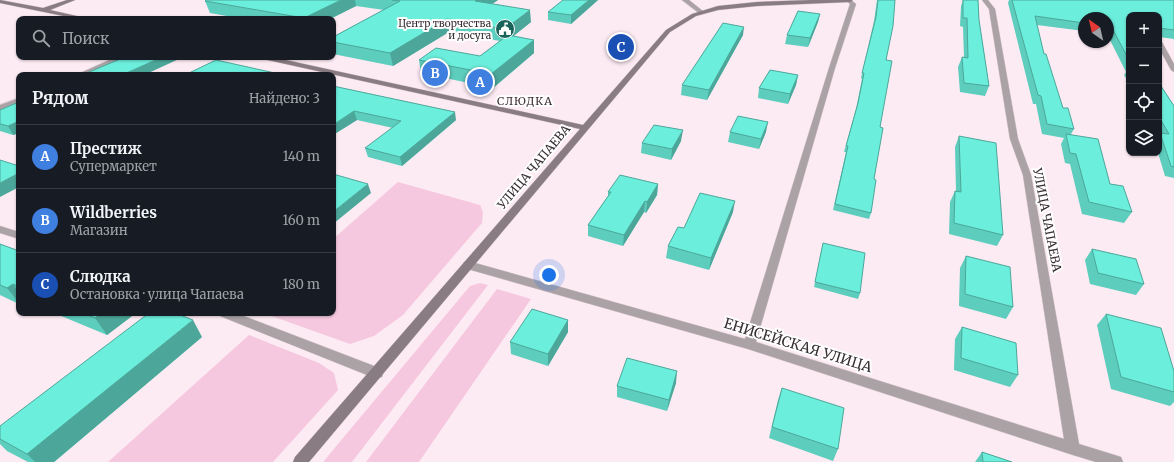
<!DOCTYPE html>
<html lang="ru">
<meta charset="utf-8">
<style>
:root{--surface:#171b24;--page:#20242c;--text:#f1f3f6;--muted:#9ea1a6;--line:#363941;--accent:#b45309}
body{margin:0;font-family:Merriweather,serif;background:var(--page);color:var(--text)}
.controls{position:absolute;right:12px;top:12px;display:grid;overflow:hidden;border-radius:8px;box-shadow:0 1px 3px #0004}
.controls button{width:36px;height:36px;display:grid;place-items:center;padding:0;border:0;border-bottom:1px solid var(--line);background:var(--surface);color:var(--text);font:20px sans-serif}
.compass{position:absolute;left:1078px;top:12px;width:36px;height:36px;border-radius:50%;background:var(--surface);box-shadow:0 1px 3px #0004;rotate:326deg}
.you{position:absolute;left:549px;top:275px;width:14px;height:14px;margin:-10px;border:3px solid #fff;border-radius:50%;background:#1a73e8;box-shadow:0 0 0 6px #1a73e833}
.badge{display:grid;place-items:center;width:26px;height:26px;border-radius:50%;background:var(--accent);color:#fff;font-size:13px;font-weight:700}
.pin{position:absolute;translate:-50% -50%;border:2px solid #fff;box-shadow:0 1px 4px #0006}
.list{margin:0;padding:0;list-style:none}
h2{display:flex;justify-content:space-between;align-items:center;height:52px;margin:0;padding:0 16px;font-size:17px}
h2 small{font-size:13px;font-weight:400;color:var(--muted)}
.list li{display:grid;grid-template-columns:26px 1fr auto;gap:12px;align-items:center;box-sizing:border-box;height:64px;padding:0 16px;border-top:1px solid var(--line)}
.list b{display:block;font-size:15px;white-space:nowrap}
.list p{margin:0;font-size:13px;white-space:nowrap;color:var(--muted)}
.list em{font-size:13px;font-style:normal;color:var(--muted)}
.icon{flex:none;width:22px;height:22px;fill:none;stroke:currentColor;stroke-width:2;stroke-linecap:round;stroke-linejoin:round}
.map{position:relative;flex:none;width:1174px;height:462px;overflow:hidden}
.search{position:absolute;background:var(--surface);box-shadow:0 1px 3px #0004;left:16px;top:16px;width:320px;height:44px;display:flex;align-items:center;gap:10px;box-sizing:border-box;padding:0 14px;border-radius:8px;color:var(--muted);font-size:15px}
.panel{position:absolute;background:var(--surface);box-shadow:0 1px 3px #0004;left:16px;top:72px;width:320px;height:244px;border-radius:8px}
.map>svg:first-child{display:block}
.green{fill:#f6c8df}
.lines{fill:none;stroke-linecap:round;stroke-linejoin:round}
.street-casing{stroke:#d9c9d0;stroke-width:1}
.secondary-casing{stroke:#d9c9d0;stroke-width:1}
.street{fill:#aba2a6;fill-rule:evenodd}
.secondary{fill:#897c82;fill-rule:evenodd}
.wall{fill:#5dcdbd}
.shaded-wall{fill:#4ca79a}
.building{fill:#6ceedc;stroke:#4ca79a}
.labels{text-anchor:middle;stroke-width:4;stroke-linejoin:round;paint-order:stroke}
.far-poi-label{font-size:10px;fill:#362d32;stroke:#fefefe;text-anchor:end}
.far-neighbourhood-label{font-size:11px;letter-spacing:1px;fill:#402f37;stroke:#fefefe}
.street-label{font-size:12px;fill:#362d32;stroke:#fefefe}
.near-street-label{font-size:14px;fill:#362d32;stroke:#fefefe}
</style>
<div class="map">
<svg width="1174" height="462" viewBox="0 0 1174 462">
<rect width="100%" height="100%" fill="#fdebf3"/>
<!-- green -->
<path class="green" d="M398,182L480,205L483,212L482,223L403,315L374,336L350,344L263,313H333V239Z
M480,283L488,285L352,462H323L470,286Z
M497,289L531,299L419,462H366Z
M249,335L319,363L334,373L338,390L273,462H108Z"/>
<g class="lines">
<!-- street casing -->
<g class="street-casing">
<path id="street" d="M682,0H689L704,12L699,13Z
M845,0H851L856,4L835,68L756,342L1064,439L1023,175L1010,139L989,9L982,0H988L995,9L1018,139L1031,175L1079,444L1121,457L1123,462H1096L1073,455L748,349L464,268L463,265L464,262L468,261L745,339L829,68L850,4Z
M1159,40L1162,42L1174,64V72L1171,70L1159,48Z
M116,57H125L85,75H76Z
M19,98V103L0,110V105Z
M0,226L19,232V239L0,233Z
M218,313H236L382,369L383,373L382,377L377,378L372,377L220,316Z"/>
</g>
<!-- secondary casing -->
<g class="secondary-casing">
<path id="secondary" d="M0,0L43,8L67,0H75L50,10L90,19H78L0,3Z
M811,0H853L850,2L757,6L718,10L696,16L670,32L309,462H293L295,457L580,129L263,59L260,57H272L583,125L666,30L692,14L718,6L757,2Z"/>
</g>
<!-- street -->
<use href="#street" class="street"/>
<!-- secondary -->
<use href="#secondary" class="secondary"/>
</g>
<!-- wall -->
<path class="wall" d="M206,0H498L492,4L531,22L513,36L534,40V53L493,88L421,73L419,60L480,56L500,41L449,32L393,66L333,54V37L384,10L356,6L330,19H244L210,13L205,1Z
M598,0L571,24L548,20V12Z
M877,0H895L886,60L880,127L874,179L871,213L869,219L833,210L846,152H844L856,109L862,79L861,78L874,21Z
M963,0H978L979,20L989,86L985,96L960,92L958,67L962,57L964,58L963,27L960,26L961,6Z
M1009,0H1174V39L1159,37V15H1129V83L1124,75L1126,72L1108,36V18H1084V31L1037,25L1044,54L1063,108L1074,129L1071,134L1132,212L1124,223L1082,214L1070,164L1065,163L1061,144L1064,138L1042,134L1036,104H1033L1008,3Z
M820,14L818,22L808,47L785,44L787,35Z
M743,35L707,100L681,95L682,85Z
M798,75L796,85L788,104L758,98L759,88Z
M1159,83L1174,106V178L1165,176L1158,153H1159Z
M333,86L456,120L402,166L368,157L365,148L393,128L357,120L333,135Z
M19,102V133L13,135L0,131V110Z
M730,132H766L759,149L728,142Z
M959,136L1003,235L997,246L949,234L950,202L955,191H956L955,147Z
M681,141L671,160L641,153L642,143Z
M658,184L657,195L646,213L644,212L623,246L588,236V225L608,196V192Z
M733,212L709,270L666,258L668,246L684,228Z
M823,243L860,293L858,299L814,287Z
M0,244L19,251V304L0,295Z
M1092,249L1144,284L1136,295L1090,284L1085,260Z
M966,256L1013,307L1006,319L959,306L960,268Z
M54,313H136L107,335Z
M1106,314L1174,371V402L1170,406L1111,389L1097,325Z
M568,320V332L548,366L511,354L510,342Z
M962,327L1018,375L1010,387L954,370L955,339Z
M202,337L54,462H28L7,451L0,444V426Z
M676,383L667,411L617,397V386Z
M782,388L838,449L833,461L769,438L778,400Z
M982,452L1012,462H975Z"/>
<!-- shaded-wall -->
<path class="shaded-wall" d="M341,0H355L356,6L330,19H304V18Z
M478,0H498L477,14L475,1Z
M589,0H598L571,24V15Z
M530,10L531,22L506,42L505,29Z
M820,14L818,22L808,47L810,38Z
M447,19L449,32L393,66L390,53Z
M744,27L743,35L707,100L709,90Z
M534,40V53L493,88L491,74Z
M162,57H178L179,59L144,75H122Z
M798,75L796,85L788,104L790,94Z
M354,111L357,120L333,135V125Z
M455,112L456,120L402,166L400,157Z
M19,121V133L13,135L8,126Z
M768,122L766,132L759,149L761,139Z
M683,130L681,141L671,160L672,149Z
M19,173V187L0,197V183Z
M368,184L371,193L333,224V212Z
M658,184L657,195L646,213L647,202Z
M645,201L644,212L623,246L624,235Z
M735,201L733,212L709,270L711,258Z
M13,284L19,293V303L7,288Z
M102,313H136L107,335L95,318Z
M193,320L202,337L54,462H35L27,454Z
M568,320V332L548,366V354Z
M677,371L676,383L667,411L669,400Z"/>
<!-- building -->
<path class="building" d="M206,0H341L304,18L205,1Z
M392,0H478L475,1L530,10L505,29L447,19L390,53L333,42V37L400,1Z
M563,0H589L571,15L548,12Z
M878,0H895L893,26L886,60L892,61L880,127L883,128L874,179L876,180L871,213L835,204L848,146H846L858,103L864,73H862L876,17Z
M963,0H978L979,20L989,86L964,83L962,57L968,58L967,18H963Z
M1012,0H1174V30L1159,28V15H1129V60L1111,26H1108V18H1084V23L1035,16L1044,54H1046L1063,108H1068L1074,129L1047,124L1041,96L1038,95Z
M798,11L820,14L810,38L787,35Z
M723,23L744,27L709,90L682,85Z
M508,35L534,40L491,74L419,60L436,48L480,56Z
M125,57H162L122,75H82Z
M216,60L284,75H196L189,73Z
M770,70L798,75L790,94L759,88Z
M1159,83L1174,106V167L1171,166L1160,133L1169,134L1159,117Z
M333,86L455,112L400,157L365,148L401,121L354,111L333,125Z
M19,102V121L8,126L0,124V110Z
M738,116L768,122L761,139L730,132Z
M654,125L683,130L672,149L642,143Z
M1066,134L1098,139L1110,184L1123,186L1132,212L1089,202L1076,154L1070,153Z
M959,136L996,143L1003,235L954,223L955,191L961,192Z
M0,160L19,166V173L0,183Z
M333,174L368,184L333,212Z
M620,175L658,184L647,202L645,201L624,235L588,225L611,192H608Z
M700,193L735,201L711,258L668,246L678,227L684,228Z
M823,243L865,253L860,293L815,282Z
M0,244L19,251V287L13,284L7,288L0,285Z
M1092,249L1136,259L1144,284L1098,273Z
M966,256L1010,267L1013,307L965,294Z
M532,309L568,320L548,354L510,342Z
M83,313H102L95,318Z
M149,313H175L193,320L27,454L0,439V426Z
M1106,314L1161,328L1174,371V392L1121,377Z
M962,327L1016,343L1018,375L961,358Z
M627,358L677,371L669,400L617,386Z
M782,388L844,408L838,449L772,427Z
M982,452L1012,462H983Z"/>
<!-- icons -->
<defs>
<g id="civic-disc" transform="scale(1)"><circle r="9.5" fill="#19635a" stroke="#fefefe"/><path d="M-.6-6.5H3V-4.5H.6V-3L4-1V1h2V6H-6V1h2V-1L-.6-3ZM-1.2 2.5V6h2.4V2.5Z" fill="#fff"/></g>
</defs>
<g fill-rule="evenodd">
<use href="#civic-disc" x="505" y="29"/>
</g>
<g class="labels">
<!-- far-poi labels -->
<g class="far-poi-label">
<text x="491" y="27">Центр творчества<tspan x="491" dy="12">и досуга</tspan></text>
</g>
<!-- far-neighbourhood labels -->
<g class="far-neighbourhood-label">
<text x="525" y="105">СЛЮДКА</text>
</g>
<!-- street labels -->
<g class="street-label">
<text transform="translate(534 167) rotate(-50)" y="4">УЛИЦА ЧАПАЕВА</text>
<text transform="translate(1047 220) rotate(79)" y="4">УЛИЦА ЧАПАЕВА</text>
</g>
<!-- near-street labels -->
<g class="near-street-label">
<text transform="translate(798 345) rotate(17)" y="5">ЕНИСЕЙСКАЯ УЛИЦА</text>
</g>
</g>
</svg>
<div class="controls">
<button>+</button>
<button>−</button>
<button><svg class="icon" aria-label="locate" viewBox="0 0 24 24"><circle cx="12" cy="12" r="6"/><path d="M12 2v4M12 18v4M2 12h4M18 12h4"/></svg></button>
<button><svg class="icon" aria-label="layers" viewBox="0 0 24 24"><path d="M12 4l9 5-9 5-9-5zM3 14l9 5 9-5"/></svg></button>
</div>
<svg class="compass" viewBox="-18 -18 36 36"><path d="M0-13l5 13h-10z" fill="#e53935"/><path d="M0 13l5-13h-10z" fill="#9ea1a6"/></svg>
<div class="you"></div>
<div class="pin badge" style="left:480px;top:82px;background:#3f7fe0">A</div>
<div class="pin badge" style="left:435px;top:73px;background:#3f7fe0">B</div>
<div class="pin badge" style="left:621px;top:47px;background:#1a4fb4">C</div>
<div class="search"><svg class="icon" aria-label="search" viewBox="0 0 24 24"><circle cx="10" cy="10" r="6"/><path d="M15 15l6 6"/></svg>Поиск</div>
<section class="panel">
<h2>Рядом<small>Найдено: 3</small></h2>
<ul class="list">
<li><span class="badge" style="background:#3f7fe0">A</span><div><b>Престиж</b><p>Супермаркет</p></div><em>140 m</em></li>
<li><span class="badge" style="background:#3f7fe0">B</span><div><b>Wildberries</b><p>Магазин</p></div><em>160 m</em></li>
<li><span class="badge" style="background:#1a4fb4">C</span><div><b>Слюдка</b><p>Остановка · улица Чапаева</p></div><em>180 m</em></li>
</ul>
</section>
</div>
